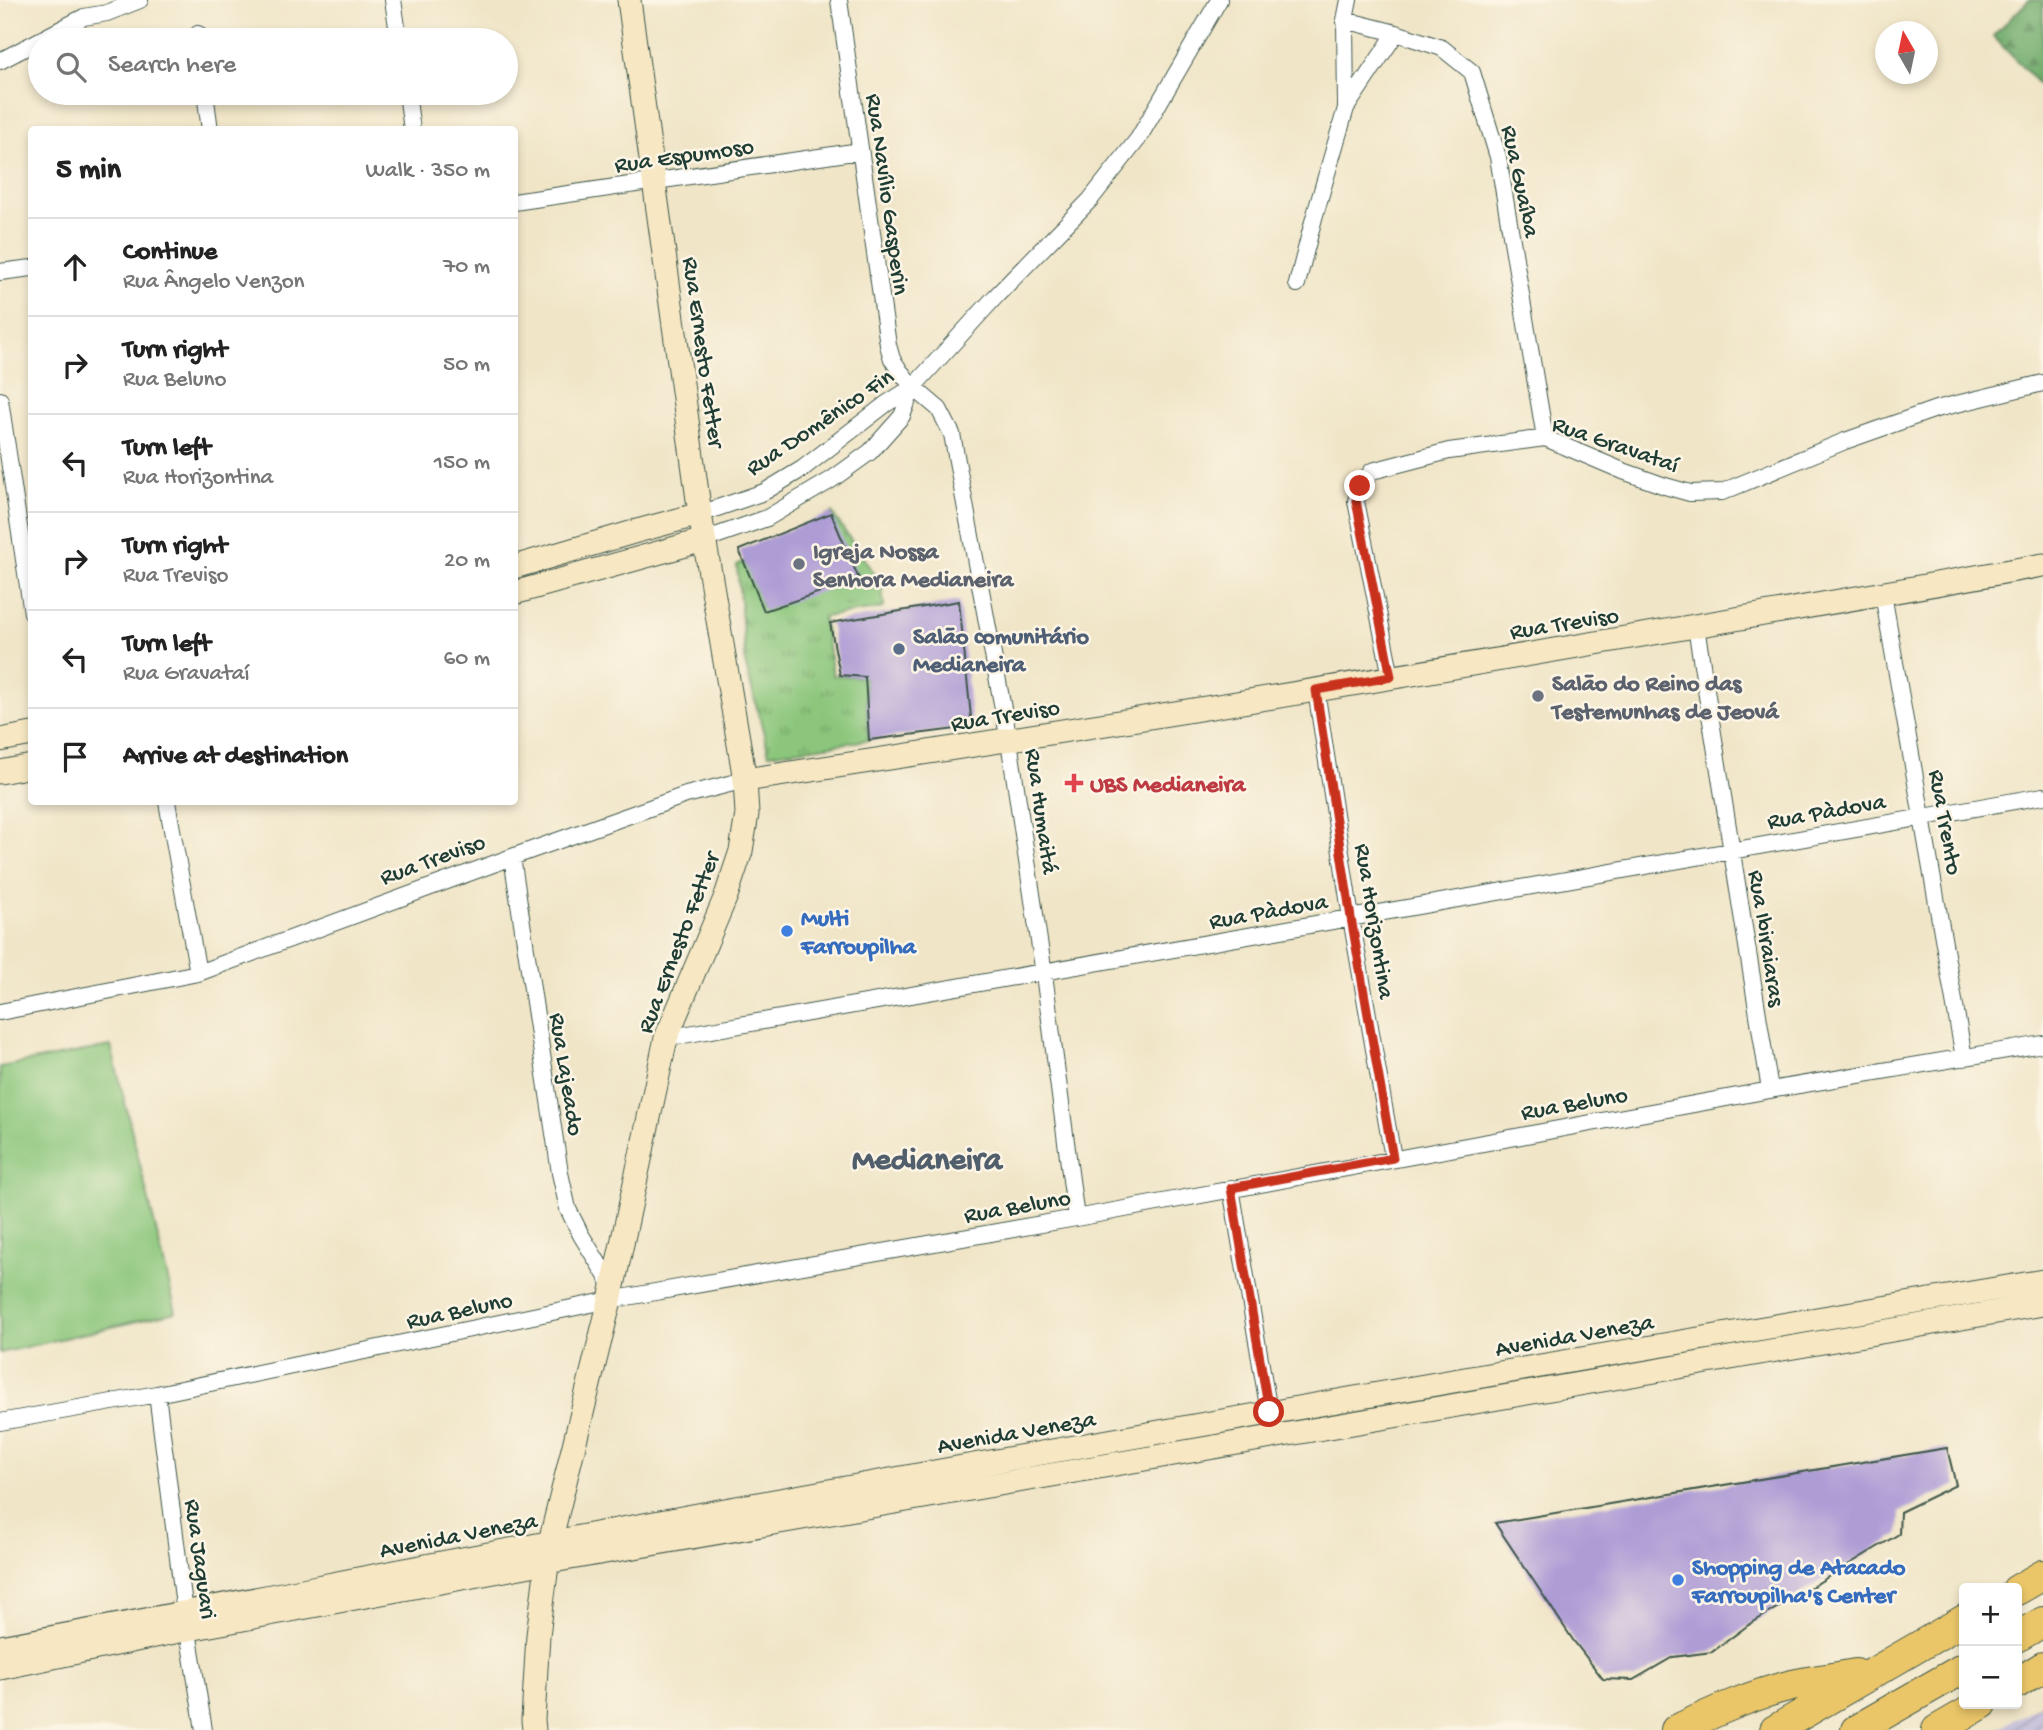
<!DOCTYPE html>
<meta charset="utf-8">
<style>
:root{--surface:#fff;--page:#f6f6f6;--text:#222;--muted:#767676;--line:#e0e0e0}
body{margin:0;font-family:"Gochi Hand",sans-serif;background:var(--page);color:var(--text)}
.controls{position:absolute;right:21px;bottom:21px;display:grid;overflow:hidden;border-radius:7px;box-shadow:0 4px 10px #0003}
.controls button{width:63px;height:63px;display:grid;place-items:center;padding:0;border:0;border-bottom:2px solid var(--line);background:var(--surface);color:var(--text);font:35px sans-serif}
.compass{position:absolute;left:1875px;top:21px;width:63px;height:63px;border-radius:50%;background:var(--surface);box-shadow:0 4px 10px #0003;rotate:351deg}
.stop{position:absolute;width:21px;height:21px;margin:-16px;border:5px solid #c8321e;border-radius:50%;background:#fff}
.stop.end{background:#c8321e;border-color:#fff;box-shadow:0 2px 7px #0008}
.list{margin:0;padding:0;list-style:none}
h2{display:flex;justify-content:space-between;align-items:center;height:91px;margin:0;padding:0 28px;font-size:30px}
h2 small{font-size:23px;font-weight:400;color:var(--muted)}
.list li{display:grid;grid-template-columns:46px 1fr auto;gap:21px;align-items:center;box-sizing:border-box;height:98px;padding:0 28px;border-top:2px solid var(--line)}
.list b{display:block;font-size:26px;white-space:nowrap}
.list p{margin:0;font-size:23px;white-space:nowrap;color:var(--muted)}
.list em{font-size:23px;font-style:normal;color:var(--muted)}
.icon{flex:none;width:38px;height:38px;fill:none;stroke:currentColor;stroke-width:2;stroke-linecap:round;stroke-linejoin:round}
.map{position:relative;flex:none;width:2043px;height:1730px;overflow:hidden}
.search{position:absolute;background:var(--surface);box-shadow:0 4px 10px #0003;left:28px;top:28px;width:490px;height:77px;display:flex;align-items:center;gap:18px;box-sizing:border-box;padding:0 24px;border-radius:38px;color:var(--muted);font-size:26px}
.panel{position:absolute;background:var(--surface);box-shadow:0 4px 10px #0003;left:28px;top:126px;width:490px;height:679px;border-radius:7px}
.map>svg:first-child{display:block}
.industrial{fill:url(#industrial-furrows)}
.green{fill:#8bc67b;stroke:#558258;stroke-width:2}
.forest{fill:url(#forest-firs);stroke:#487450;stroke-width:2}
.park{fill:url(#park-tufts);stroke:#558258;stroke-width:2}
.building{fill:#ae9cd5}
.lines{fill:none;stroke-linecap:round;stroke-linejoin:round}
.street-casing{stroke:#3e564a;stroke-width:18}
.secondary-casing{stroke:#3e564a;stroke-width:25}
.highway-casing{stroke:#3e564a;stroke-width:32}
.street{stroke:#fff;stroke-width:16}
.secondary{stroke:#f7e8c3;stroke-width:23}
.highway{stroke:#ebc669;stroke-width:30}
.route{stroke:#c8321e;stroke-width:9}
.worship-dot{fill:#6b7280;stroke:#fcf5e5;stroke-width:2.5}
.service-dot{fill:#5c6f8a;stroke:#fcf5e5;stroke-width:2.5}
.health-dot{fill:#e0444e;stroke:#fcf5e5;stroke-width:2.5}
.shop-dot{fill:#3f7fe0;stroke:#fcf5e5;stroke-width:2.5}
.labels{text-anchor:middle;stroke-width:5;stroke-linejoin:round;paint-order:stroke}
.street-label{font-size:24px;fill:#1f3d34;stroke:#fcf5e5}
.worship-label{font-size:24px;font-weight:bold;fill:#5b616d;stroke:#fcf5e5;text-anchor:start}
.service-label{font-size:24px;font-weight:bold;fill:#4e5e75;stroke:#fcf5e5;text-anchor:start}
.health-label{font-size:24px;font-weight:bold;fill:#be3a42;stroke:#fcf5e5;text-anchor:start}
.shop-label{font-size:24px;font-weight:bold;fill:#366cbe;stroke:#fcf5e5;text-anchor:start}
.district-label{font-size:32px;font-weight:bold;fill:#515e6c;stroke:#fcf5e5}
</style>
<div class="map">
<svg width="2043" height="1730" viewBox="0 0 2043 1730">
<defs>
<pattern id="industrial-furrows" width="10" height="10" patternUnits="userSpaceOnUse" patternTransform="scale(1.75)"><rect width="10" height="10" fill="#c6c0da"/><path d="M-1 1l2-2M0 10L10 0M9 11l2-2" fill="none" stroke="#a09db2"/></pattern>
<pattern id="forest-firs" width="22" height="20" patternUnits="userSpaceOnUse" patternTransform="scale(1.75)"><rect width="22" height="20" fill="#70ab6b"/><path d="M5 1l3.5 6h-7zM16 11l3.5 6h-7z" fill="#5b8c59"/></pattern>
<pattern id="park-tufts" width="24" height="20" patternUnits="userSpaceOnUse" patternTransform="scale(1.75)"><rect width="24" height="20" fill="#8bc67b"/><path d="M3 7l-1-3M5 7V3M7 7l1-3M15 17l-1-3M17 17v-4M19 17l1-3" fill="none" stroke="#71a266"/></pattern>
</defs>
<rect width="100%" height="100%" fill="#fcf5e5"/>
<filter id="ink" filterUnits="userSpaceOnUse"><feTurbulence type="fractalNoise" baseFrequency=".0143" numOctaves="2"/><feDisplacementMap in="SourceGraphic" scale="14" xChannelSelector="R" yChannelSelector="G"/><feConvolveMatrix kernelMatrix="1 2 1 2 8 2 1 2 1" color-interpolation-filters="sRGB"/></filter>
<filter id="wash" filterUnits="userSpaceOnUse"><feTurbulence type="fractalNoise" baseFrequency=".00686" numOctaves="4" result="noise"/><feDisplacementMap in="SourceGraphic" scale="28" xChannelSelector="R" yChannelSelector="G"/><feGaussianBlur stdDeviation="1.57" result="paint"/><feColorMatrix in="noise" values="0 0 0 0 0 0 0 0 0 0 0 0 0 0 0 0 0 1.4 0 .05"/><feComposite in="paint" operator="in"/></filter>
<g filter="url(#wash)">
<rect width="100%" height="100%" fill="#f0e5c7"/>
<!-- industrial -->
<path class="industrial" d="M2043,1703V1730H1996Z"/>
<!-- green -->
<path class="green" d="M111,1046L176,1312L0,1353V1067Z"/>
<!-- forest -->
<path class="forest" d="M2029,0H2043V89L1993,36Z"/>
<!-- park -->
<path class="park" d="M832,513L882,585L884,608L823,617L833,675L865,677L869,740L769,754L746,666L737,565Z"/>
<g id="blocks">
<!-- building -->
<path class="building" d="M831,513L859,579L764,611L739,550Z
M959,601L972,727L869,740L865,677L840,675L830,623Z
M1947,1448L1956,1485L1900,1512L1899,1534L1747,1626L1712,1652L1673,1657L1633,1680L1603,1679L1573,1640L1495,1523Z"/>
</g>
</g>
<g filter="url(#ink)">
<use href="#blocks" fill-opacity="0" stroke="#3e564a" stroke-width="2"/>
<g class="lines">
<!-- street casing -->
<g class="street-casing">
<path id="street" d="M393,0L399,40
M839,0L888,345L892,359L900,371L913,387L939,409L952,434L1009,741L1044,974L1076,1218
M1345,20L1396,33L1442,48L1472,72L1498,157L1545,438
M198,34L199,40
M0,61L84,17L107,13L140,0
M205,93L210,130
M407,93L412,130
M1346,108L1396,33
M514,202L860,151
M0,272L32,268
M1297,284L1314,218L1346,108L1345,20L1349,0
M0,400L32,613
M700,514L764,492L802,469L886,404L913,387L996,296L1090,200L1138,139L1219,0
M704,540L767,518L831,480L870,452L902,416L913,387
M1883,594L1964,1058
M1696,627L1770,1090
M1391,677L1356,501L1360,486L1372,471L1449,451L1545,438L1623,471L1665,486L1690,493L1722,492L1845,441L1936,409L2043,383
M1316,690L1351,918L1393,1158
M167,802L198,973
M512,857L560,1173L568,1209L581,1235L613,1287
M0,1012L198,973L512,857L686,795L745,780
M666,1038C1125,960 1584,875 2043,796
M1231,1188L1269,1412
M157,1394L185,1613L204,1730
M0,1422L157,1394L610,1300L1076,1218L1770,1090L2043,1044"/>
</g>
<!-- secondary casing -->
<g class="secondary-casing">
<path id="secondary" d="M514,567L637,531L700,514
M514,593L704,540
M0,740L32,734
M0,772L32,766
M745,780C1179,715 1611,642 2043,565
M0,1647C185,1614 369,1576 553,1542C1049,1449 1546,1364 2043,1281
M0,1668L189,1629L547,1562L2043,1304
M534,1730L533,1720L538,1635L550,1542L610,1300L666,1038L726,896L741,851L747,814L745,780L700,514L629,0"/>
</g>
<!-- highway casing -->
<g class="highway-casing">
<path id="highway" d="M2017,1590L2043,1575
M2017,1637L2043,1622
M2017,1683L2043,1667
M1676,1730C1714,1712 1751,1695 1792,1685C1813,1680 1835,1678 1856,1674
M1775,1730L1964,1620
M1856,1730L1964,1668
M1937,1730L1982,1704"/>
</g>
<!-- street -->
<use href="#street" class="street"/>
<!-- secondary -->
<use href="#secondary" class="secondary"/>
<!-- highway -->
<use href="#highway" class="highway"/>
</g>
</g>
<g class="lines" filter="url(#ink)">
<!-- route -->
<path class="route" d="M1269,1412L1231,1188L1393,1158L1351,918L1316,690L1391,677L1356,501L1360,486"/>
</g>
<!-- markers -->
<g class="worship-dot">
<circle cx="799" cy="564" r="7"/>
<circle cx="1538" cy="696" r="7"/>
</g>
<circle class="service-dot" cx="899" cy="649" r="7"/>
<path class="health-dot" d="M1070.5 772.5h7v7h7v7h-7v7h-7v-7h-7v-7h7z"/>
<g class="shop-dot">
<circle cx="787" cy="931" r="7"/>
<circle cx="1678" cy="1580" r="7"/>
</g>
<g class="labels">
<!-- street labels -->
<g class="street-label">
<text transform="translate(684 154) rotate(-8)" y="8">Rua Espumoso</text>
<text transform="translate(1522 181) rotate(78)" y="8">Rua Guaíba</text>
<text transform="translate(889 194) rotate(82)" y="8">Rua Navílio Gasperin</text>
<text transform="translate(705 352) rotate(82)" y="8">Rua Ernesto Fetter</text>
<text transform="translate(819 421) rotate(-34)" y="8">Rua Domênico Fin</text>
<text transform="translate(1616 443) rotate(19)" y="8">Rua Gravataí</text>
<text transform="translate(1564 622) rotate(-9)" y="8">Rua Treviso</text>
<text transform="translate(1005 714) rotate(-9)" y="8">Rua Treviso</text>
<text transform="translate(1826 810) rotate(-10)" y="8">Rua Pàdova</text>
<text transform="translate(1043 811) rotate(82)" y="8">Rua Humaitá</text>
<text transform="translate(1947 822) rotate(80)" y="8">Rua Trento</text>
<text transform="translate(432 858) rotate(-20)" y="8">Rua Treviso</text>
<text transform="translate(1268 910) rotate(-10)" y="8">Rua Pàdova</text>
<text transform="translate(1376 921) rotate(81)" y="8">Rua Horizontina</text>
<text transform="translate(1768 938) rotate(81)" y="8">Rua Ibiraiaras</text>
<text transform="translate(677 942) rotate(-69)" y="8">Rua Ernesto Fetter</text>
<text transform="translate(568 1074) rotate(81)" y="8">Rua Lajeado</text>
<text transform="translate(1574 1102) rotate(-10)" y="8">Rua Beluno</text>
<text transform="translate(1017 1205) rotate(-10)" y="8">Rua Beluno</text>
<text transform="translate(459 1309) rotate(-12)" y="8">Rua Beluno</text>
<text transform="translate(1574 1334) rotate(-10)" y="8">Avenida Veneza</text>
<text transform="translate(1016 1431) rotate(-10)" y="8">Avenida Veneza</text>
<text transform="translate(458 1534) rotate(-11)" y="8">Avenida Veneza</text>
<text transform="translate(202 1559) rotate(82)" y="8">Rua Jaguari</text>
</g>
<!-- worship labels -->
<g class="worship-label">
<text x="813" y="558">Igreja Nossa<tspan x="813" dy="28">Senhora Medianeira</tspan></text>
<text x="1552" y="690">Salão do Reino das<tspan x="1552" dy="28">Testemunhas de Jeová</tspan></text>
</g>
<!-- service labels -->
<g class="service-label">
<text x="913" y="643">Salão comunitário<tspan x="913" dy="28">Medianeira</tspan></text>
</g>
<!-- health labels -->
<g class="health-label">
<text x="1090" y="791">UBS Medianeira</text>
</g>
<!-- shop labels -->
<g class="shop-label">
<text x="801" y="925">Multi<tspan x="801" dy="28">Farroupilha</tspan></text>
<text x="1692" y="1574">Shopping de Atacado<tspan x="1692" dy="28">Farroupilha's Center</tspan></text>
</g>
<!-- district labels -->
<g class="district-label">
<text x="927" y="1168">Medianeira</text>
</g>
</g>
</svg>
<div class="controls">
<button>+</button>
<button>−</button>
</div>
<svg class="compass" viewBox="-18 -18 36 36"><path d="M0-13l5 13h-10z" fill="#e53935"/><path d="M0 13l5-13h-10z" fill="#767676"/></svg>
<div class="stop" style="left:1269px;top:1412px"></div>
<div class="stop end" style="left:1360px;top:486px"></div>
<div class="search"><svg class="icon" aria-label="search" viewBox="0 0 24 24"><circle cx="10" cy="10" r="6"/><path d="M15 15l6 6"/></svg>Search here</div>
<section class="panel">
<h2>5 min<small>Walk · 350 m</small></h2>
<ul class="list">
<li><svg class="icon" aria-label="ahead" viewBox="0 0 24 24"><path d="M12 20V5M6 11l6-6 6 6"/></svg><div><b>Continue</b><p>Rua Ângelo Venzon</p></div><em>70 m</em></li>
<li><svg class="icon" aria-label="right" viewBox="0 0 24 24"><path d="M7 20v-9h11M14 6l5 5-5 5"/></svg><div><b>Turn right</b><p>Rua Beluno</p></div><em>50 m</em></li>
<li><svg class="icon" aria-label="left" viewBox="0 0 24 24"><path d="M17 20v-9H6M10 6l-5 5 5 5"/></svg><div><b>Turn left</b><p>Rua Horizontina</p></div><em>150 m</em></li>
<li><svg class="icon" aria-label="right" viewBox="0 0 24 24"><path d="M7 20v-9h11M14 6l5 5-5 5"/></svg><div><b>Turn right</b><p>Rua Treviso</p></div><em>20 m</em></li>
<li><svg class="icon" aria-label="left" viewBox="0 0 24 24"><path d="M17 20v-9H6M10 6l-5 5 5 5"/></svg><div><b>Turn left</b><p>Rua Gravataí</p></div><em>60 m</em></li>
<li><svg class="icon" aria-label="arrive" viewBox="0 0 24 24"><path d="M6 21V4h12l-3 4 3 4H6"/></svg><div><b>Arrive at destination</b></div></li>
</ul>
</section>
</div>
